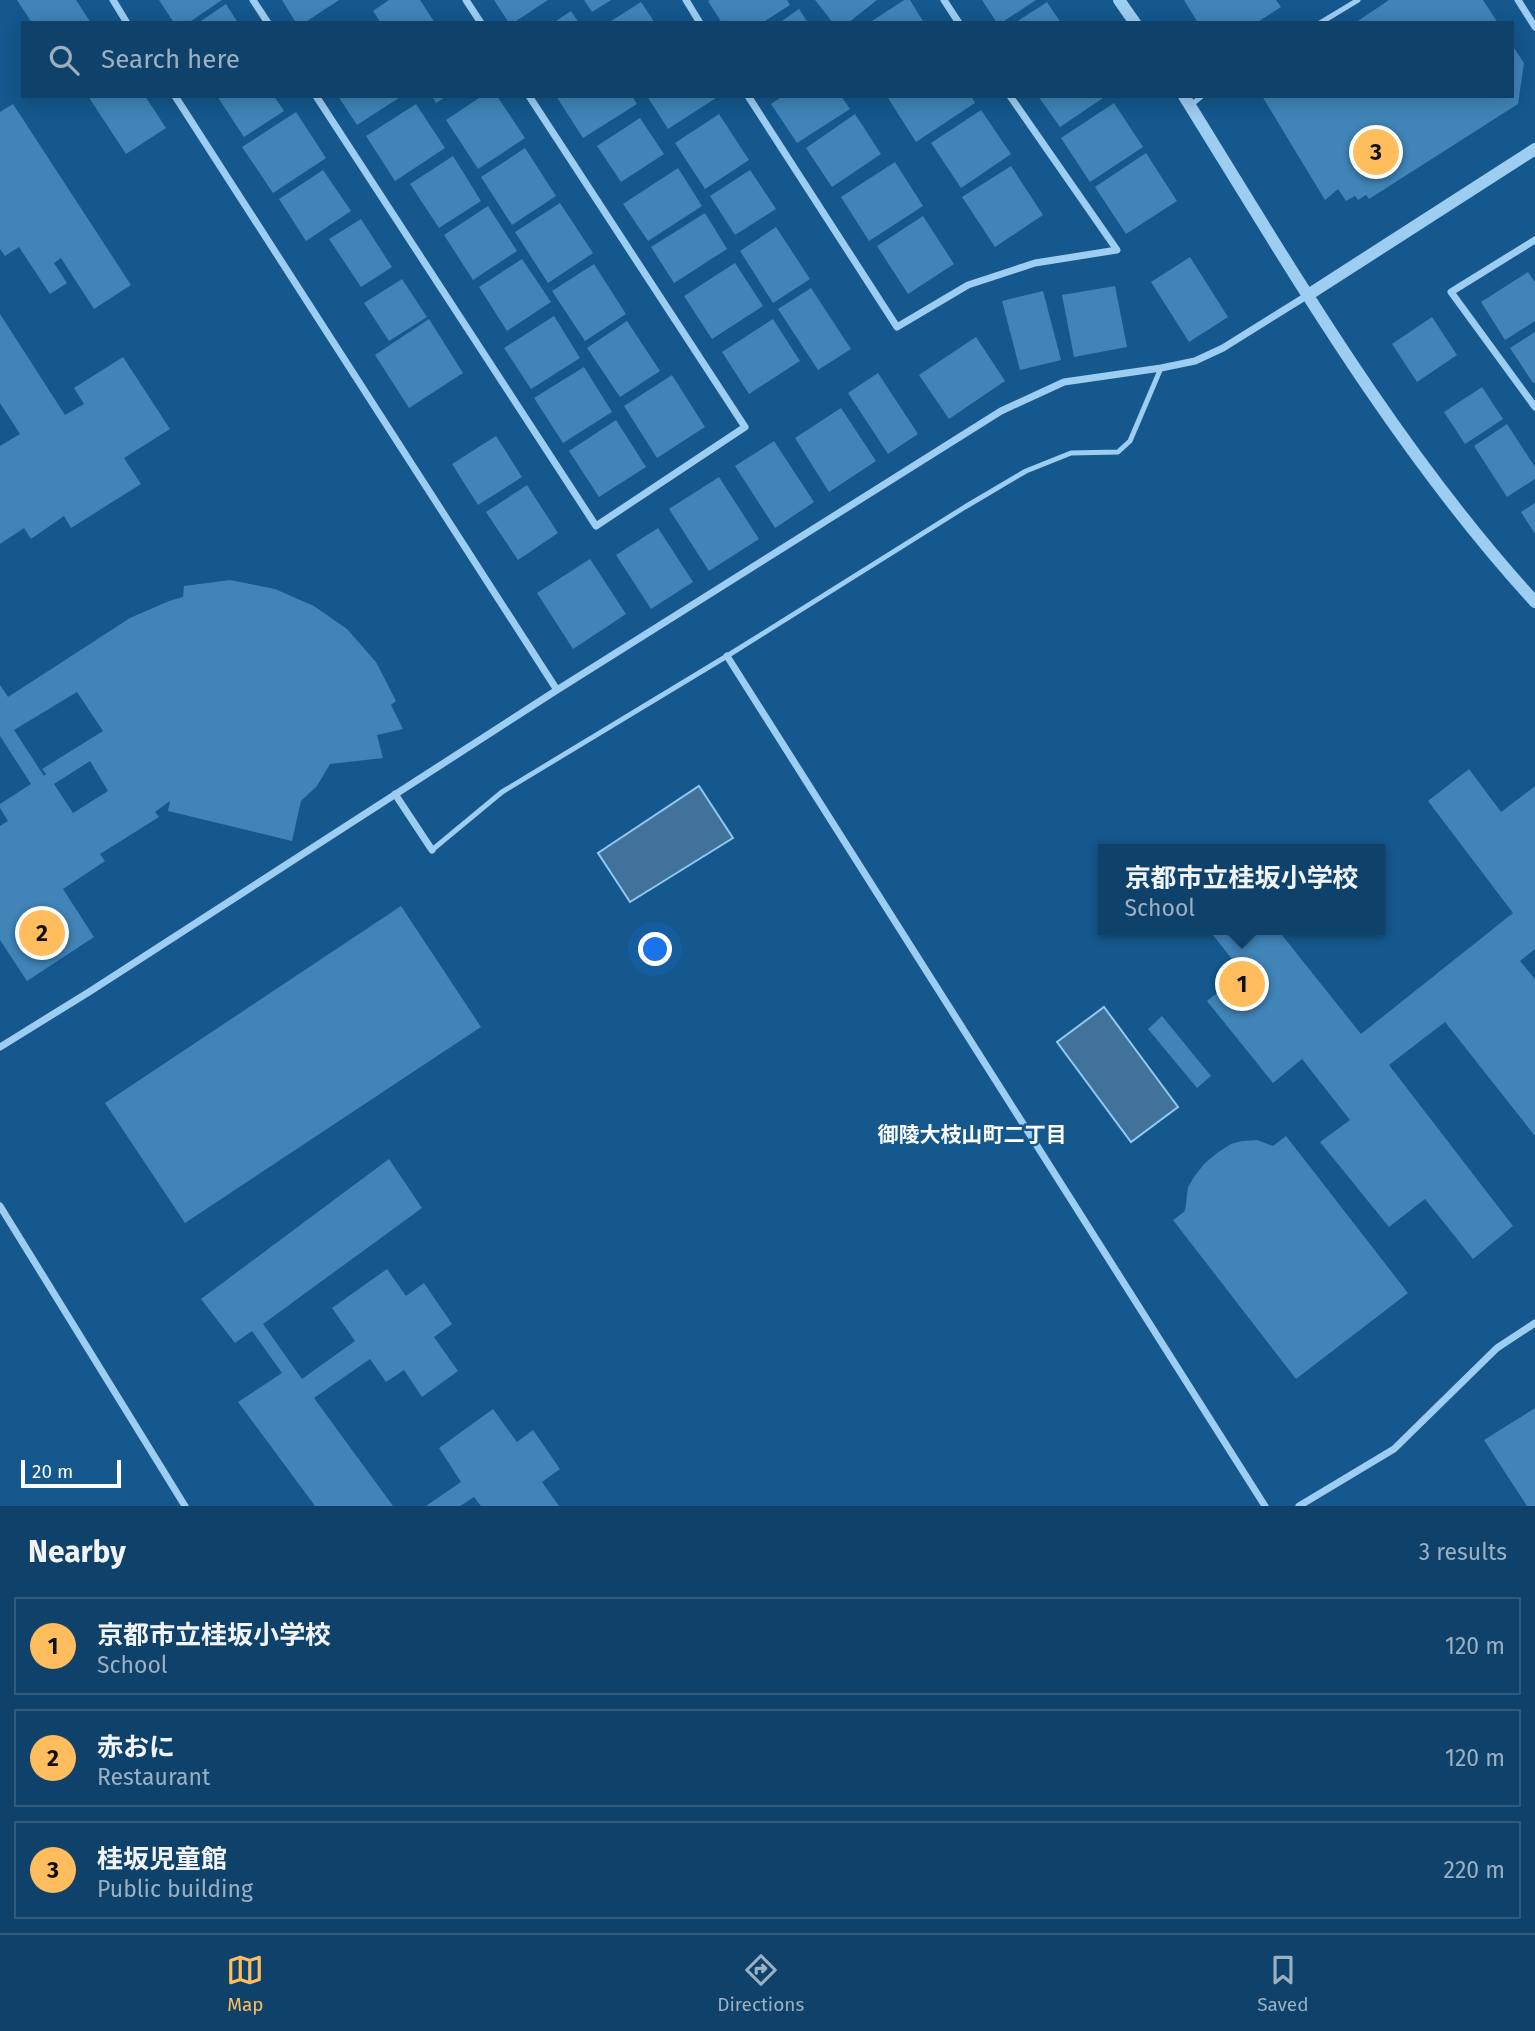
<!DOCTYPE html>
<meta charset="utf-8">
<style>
:root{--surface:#0f426a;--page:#1d4d72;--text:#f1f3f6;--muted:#9bb0c1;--line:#2f5b7e;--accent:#ffbd5d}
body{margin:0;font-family:"Fira Sans","Noto Sans JP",sans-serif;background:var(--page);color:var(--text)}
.scale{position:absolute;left:21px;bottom:18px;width:100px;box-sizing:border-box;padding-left:7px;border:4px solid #fff;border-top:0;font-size:19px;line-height:24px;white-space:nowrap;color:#fff;-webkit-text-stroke:5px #14588d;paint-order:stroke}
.you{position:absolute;left:656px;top:950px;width:24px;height:24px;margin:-18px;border:5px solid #fff;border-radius:50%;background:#1a73e8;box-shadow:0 0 0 10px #1a73e833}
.badge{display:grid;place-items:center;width:46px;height:46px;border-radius:50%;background:var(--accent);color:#111;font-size:23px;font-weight:700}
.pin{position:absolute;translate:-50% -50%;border:4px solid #fff;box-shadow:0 2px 7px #0006}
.popup{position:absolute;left:1098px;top:844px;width:287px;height:91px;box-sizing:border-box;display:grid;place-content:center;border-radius:0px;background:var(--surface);filter:drop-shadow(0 2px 5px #0005);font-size:23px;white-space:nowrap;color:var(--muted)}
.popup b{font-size:26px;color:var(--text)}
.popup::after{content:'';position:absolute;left:50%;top:100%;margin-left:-14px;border:14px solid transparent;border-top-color:var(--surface)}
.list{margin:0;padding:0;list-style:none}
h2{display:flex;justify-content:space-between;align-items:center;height:91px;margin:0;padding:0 28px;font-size:30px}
h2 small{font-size:23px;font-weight:400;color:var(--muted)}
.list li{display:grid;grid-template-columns:46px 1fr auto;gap:21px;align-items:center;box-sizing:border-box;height:98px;margin:0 14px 14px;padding:0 14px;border:2px solid var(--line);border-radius:0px}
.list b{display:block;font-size:26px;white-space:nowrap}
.list p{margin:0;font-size:23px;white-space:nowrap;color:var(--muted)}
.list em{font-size:23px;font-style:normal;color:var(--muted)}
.icon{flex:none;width:38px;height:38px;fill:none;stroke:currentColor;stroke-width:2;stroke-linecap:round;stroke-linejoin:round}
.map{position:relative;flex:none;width:1535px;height:1506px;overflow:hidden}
.search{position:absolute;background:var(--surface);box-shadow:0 4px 18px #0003;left:21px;right:21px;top:21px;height:77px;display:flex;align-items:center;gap:18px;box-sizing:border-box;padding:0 24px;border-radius:0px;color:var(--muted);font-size:26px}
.sheet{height:427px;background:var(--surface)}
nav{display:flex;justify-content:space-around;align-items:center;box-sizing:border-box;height:98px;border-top:2px solid var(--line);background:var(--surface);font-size:19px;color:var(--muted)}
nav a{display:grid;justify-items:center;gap:4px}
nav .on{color:var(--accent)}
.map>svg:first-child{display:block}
.water{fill:#41739a;stroke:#8fcaf4;stroke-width:2}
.building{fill:#4084b8;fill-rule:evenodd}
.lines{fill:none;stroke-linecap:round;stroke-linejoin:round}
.service{stroke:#9dcdf1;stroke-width:5}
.minor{stroke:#9dcdf1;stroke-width:7}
.tertiary{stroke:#9dcdf1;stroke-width:12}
.labels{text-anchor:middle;stroke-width:5;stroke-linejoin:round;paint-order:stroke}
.neighbourhood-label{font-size:21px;font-weight:bold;fill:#fff;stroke:#14588d}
</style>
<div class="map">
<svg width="1535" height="1506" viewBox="0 0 1535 1506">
<rect width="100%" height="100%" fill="#14588d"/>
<!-- water -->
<path class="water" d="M699,786L733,838L630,902L598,853Z
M1104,1007L1178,1107L1131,1142L1057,1042Z"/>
<!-- building -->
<path class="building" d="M17,0H76L91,23H32Z
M159,0H222L188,23H174Z
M282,0H339L304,23H296Z
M389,0H420L435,23H381L373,11Z
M494,0H548L513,23H509Z
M584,0H611L592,12Z
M710,0H787L790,5L762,23H722L708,1Z
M815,0H877L848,23H833Z
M904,0H910L924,23H869Z
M982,0H1036L1001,23H997Z
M1184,0H1276L1281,7L1256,23H1198Z
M1389,0H1483L1498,23H1355Z
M641,2L655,23H608Z
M1047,2L1061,23H1015Z
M226,4L238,23H198Z
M799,9L808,23H779Z
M571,11L579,23H553Z
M1512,45L1524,63L1518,104L1369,199L1366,195L1358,200L1355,196L1346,201L1338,189L1325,200L1262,96H1512Z
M88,96H145L166,128L126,154Z
M217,96H274L284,111L244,137Z
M338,96H402L357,125Z
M432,96H447L436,103Z
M482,96H497L525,138L478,169L446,120Z
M556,96H632L637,104L583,138Z
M647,96H719L668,129Z
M783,96H841L850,109L797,143L771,104Z
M891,96H971L975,103L916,142L888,98Z
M1038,96H1106L1060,127Z
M1114,103L1143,147L1090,182L1061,138Z
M13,104L131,285L94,309L61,258L54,263L67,283L50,294L19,247L5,256L0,249V112Z
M416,104L445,148L395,181L366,136Z
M981,110L1011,154L961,188L931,143Z
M296,112L326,158L273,193L242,147Z
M719,114L749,160L705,189L675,143Z
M855,114L881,154L832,187L806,148Z
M640,118L664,154L621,182L597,146Z
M525,148L556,196L512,225L481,177Z
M1146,153L1177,201L1126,234L1095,187Z
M453,156L481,201L439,228L410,184Z
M895,162L923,206L869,241L841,197Z
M1011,166L1043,215L995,247L962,197Z
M678,168L702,206L648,241L623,204Z
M323,170L351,211L306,241L279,199Z
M750,170L776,209L735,235L710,196Z
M560,203L593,253L548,283L515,232Z
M488,206L517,251L473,280L444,235Z
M705,213L727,249L674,283L651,247Z
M923,216L954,264L908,294L877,246Z
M361,219L392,267L361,287L329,239Z
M776,227L810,279L773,303L740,251Z
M1190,257L1228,317L1189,342L1151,282Z
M522,259L551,302L507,331L479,287Z
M735,263L763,306L712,339L684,296Z
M594,264L626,314L585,341L552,291Z
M1528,272L1535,282V321L1505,340L1481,302Z
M402,279L427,317L389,341L364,303Z
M1115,286L1127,347L1074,357L1062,295Z
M811,288L851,349L818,370L778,309Z
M1043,291L1061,360L1020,370L1002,301Z
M0,314L65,415L84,404L74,388L123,357L170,429L124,458L141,484L71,528L64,516L31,539L24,528L0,544V446L20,434L0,403Z
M554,316L580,358L531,389L504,348Z
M1432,317L1457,355L1417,382L1392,344Z
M429,319L463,373L409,408L375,355Z
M773,319L800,361L749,394L722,352Z
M627,321L660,371L620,397L587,348Z
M1535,332V382L1533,383L1510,348Z
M976,337L1005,381L949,419L919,375Z
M584,367L612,412L563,443L534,398Z
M878,373L918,434L888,454L848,393Z
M672,375L705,427L657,458L624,406Z
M1482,387L1503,419L1465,444L1444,412Z
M841,408L876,461L829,492L795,438Z
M616,420L646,467L599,497L569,451Z
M1507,424L1535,467V479L1507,497L1474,446Z
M496,436L522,477L478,505L452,464Z
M774,441L814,502L775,528L735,466Z
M719,477L759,539L709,571L669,509Z
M527,485L558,533L518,560L486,512Z
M1535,503V534L1521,512Z
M658,528L693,582L651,609L616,555Z
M590,559L626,614L573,649L537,593Z
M230,580L275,589L314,606L347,629L376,662L396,701L391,705L403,729L377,735L383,758L330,764L317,786L301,801L292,841L168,811L170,801L155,812L159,817L100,854L105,861L63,889L94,937L27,981L0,940V826L8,821L0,808V804L31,784L0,736V685L8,697L130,618L169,601L183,597L184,586ZM77,692L103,731L42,769L46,774L44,776L14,730ZM90,761L108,791L73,813L54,784Z
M1469,769L1501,812L1535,786V949L1520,961L1535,979V1136L1445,1022L1389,1065L1513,1226L1473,1259L1425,1199L1389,1227L1320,1142L1350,1120L1302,1059L1273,1083L1207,1001L1243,973L1209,930H1278L1361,1034L1513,913L1428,801Z
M401,906L481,1027L185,1223L105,1103Z
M1162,1016L1211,1076L1197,1088L1148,1029Z
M1286,1136L1408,1293L1296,1379L1173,1220L1185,1211L1188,1187L1194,1177L1204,1164L1217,1153L1231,1144L1242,1141L1257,1140L1273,1146Z
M389,1159L422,1208L263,1324L302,1379L355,1341L332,1308L387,1269L406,1296L424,1283L452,1324L434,1337L458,1371L422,1397L404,1370L386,1382L370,1359L314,1398L393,1506H315L238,1402L282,1373L252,1331L235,1343L201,1299Z
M1535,1408V1506H1527L1484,1440Z
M493,1409L517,1442L533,1430L560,1469L542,1482L559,1506H481L474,1497L460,1506H426L461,1482L439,1448Z"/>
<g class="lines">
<!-- service -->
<path class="service" d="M1320,23L1358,0
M1191,105L1202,96
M432,850L502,792L727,656L965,507L1026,471L1071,453L1118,452L1130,441L1161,368"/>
<!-- minor -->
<path class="minor" d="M113,0L127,23
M253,0L268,23
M466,0L481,23
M686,0L700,23
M944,0L959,23
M1518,0L1535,27
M175,96L557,690
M316,96L596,526L745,427L529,96
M748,96L897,327L968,285L1035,263L1117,250L1010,96
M1535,240L1451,292L1535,407
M727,656L1265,1506
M395,794L432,850
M0,1047L89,992L557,690L1001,411L1064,382L1161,368L1195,361L1223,348L1308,295
M0,1206L185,1506
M1299,1506L1394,1449L1497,1348L1535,1323"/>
<!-- tertiary -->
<path class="tertiary" d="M1119,0L1135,23
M1184,96C1292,270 1396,450 1535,602
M1308,295L1535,149"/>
</g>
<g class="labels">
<!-- neighbourhood labels -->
<g class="neighbourhood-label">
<text x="972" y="1142">御陵大枝山町二丁目</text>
</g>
</g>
</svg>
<div class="scale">20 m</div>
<div class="you"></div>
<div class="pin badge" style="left:1242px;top:984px">1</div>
<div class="popup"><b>京都市立桂坂小学校</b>School</div>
<div class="pin badge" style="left:42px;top:933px">2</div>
<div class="pin badge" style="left:1376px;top:152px">3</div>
<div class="search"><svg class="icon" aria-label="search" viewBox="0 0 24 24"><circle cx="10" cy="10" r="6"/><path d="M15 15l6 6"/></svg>Search here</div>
</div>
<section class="sheet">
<h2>Nearby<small>3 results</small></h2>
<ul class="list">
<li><span class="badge">1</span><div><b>京都市立桂坂小学校</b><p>School</p></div><em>120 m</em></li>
<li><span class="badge">2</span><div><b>赤おに</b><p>Restaurant</p></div><em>120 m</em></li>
<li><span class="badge">3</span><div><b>桂坂児童館</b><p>Public building</p></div><em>220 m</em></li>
</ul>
</section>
<nav>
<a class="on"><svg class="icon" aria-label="map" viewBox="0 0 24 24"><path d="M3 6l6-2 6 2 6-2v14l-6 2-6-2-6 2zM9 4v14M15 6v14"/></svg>Map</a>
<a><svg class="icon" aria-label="directions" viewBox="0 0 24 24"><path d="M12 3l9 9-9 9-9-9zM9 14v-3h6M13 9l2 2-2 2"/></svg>Directions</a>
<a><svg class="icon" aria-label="saved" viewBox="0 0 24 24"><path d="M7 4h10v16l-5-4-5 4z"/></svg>Saved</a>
</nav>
